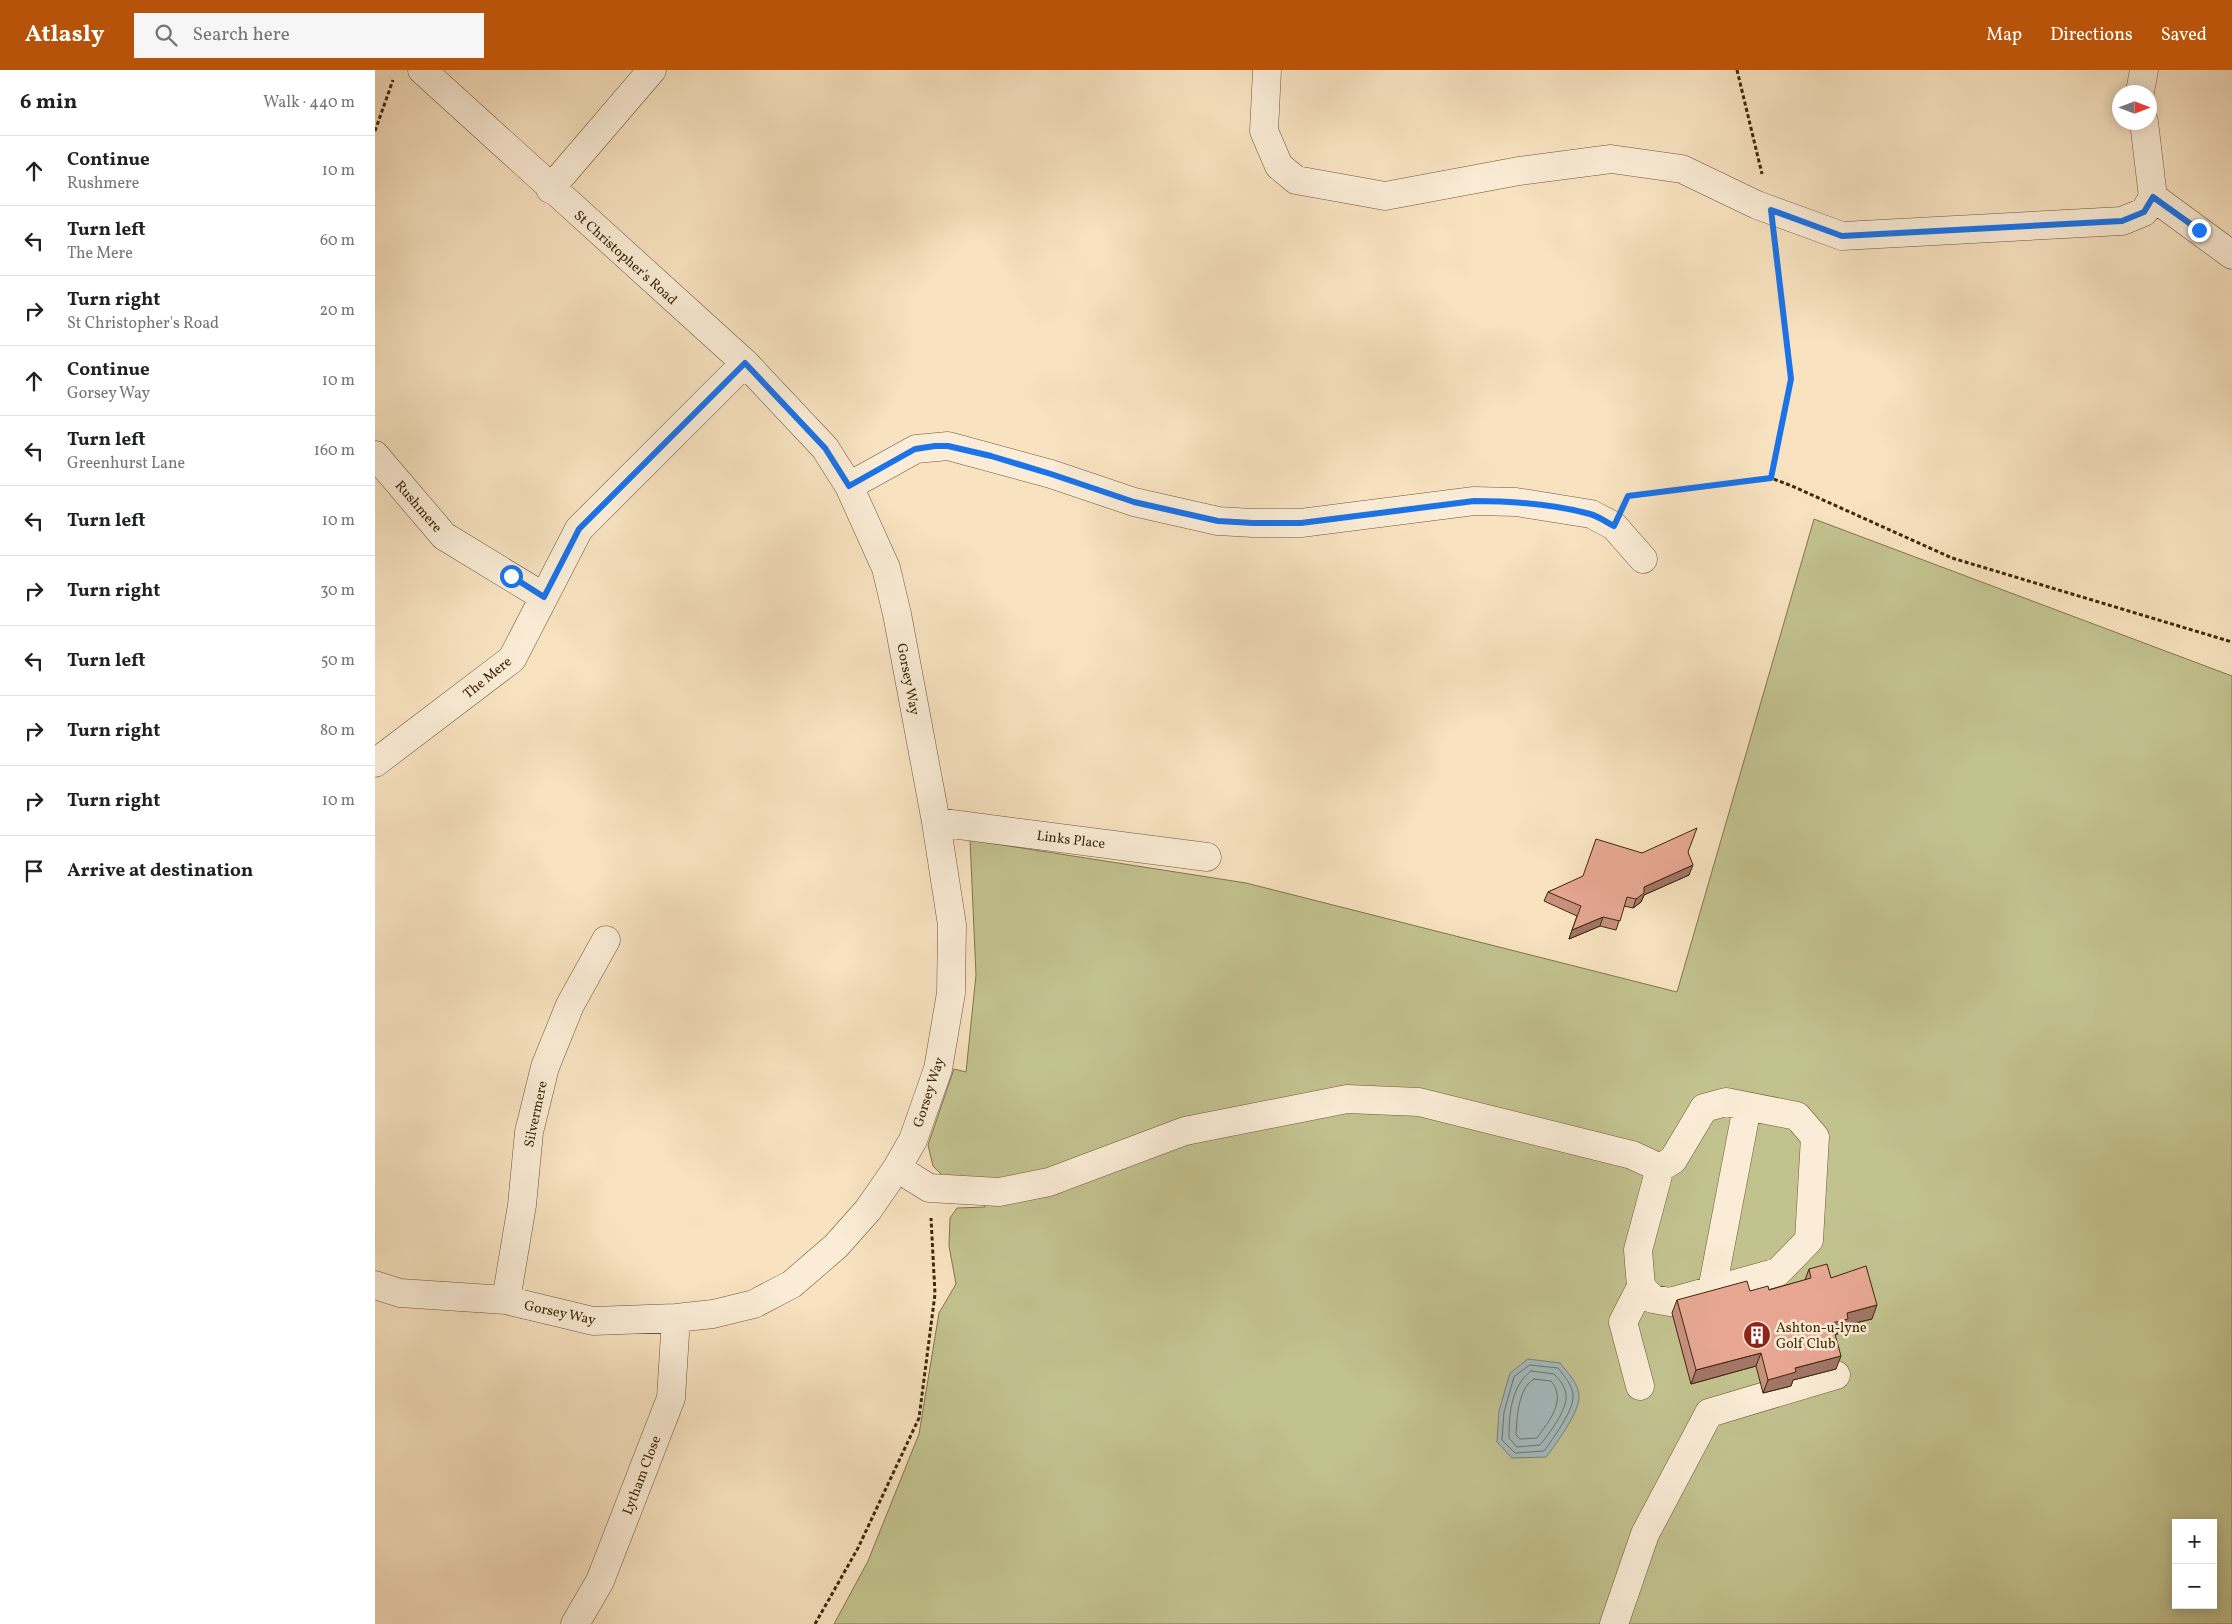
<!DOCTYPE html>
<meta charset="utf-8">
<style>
:root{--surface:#fff;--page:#f6f6f6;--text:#202124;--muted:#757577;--line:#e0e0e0;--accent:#b45309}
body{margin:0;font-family:Vollkorn,serif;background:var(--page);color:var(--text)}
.controls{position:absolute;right:15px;bottom:15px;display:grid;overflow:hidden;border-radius:0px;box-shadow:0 2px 12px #0003}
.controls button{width:45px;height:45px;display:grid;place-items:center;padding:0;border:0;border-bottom:1px solid var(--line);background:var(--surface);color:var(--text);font:25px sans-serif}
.compass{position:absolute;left:1737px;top:15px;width:45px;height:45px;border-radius:50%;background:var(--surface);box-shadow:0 2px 12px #0003;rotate:90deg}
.stop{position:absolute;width:15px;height:15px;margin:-11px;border:4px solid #1a73e8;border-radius:50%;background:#fff}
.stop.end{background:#1a73e8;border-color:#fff;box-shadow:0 1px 5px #0008}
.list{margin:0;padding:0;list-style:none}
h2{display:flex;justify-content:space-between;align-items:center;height:65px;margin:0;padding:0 20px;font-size:21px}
h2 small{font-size:16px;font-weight:400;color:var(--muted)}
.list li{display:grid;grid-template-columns:32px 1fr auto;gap:15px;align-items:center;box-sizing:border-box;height:70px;padding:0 20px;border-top:1px solid var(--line)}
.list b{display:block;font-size:19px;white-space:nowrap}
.list p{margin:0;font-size:16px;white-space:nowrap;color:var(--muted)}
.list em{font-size:16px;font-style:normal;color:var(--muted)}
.icon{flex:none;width:28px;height:28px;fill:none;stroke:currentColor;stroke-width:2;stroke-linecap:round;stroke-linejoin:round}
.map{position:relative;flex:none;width:1857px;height:1554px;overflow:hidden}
header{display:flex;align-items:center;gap:30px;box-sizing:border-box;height:70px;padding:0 25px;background:var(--accent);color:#fff}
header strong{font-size:24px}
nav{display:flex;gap:28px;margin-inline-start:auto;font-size:18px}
.search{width:350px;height:45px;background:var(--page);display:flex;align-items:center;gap:12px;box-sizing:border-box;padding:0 18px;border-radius:0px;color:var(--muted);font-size:19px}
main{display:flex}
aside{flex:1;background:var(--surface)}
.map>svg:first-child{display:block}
.green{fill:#c2c28f;stroke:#80764c;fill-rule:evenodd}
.water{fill:#a3babe;stroke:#7b8075}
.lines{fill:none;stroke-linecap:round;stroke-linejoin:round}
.shore{stroke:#717263;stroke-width:1}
.minor-casing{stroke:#6d5736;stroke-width:29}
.path{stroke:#3f2908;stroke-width:3;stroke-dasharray:4 2.5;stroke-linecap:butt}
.minor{stroke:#faecd6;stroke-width:28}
.wall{fill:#c7907e;stroke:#3f2908}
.shaded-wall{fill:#a27567;stroke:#3f2908}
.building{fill:#e7a793;stroke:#3f2908}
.route{stroke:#1a73e8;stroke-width:6}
.labels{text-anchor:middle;stroke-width:5;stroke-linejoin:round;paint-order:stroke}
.street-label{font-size:14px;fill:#3f2908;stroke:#faecd6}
.poi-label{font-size:14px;fill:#3f2908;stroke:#faecd6;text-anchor:start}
</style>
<header>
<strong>Atlasly</strong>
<div class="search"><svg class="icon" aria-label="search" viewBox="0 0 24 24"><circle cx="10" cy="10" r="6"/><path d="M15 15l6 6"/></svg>Search here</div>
<nav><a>Map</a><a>Directions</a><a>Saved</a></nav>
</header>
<main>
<aside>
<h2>6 min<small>Walk · 440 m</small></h2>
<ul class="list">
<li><svg class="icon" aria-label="ahead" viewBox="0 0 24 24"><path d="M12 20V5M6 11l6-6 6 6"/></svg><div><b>Continue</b><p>Rushmere</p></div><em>10 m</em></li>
<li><svg class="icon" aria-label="left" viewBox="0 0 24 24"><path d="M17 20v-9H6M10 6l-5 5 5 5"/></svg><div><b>Turn left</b><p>The Mere</p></div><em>60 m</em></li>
<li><svg class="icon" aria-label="right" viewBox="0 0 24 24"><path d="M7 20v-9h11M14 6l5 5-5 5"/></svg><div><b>Turn right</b><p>St Christopher's Road</p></div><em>20 m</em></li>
<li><svg class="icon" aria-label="ahead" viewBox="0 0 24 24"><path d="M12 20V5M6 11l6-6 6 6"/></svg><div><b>Continue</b><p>Gorsey Way</p></div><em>10 m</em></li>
<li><svg class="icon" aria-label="left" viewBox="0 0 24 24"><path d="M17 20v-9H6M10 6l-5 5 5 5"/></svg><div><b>Turn left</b><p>Greenhurst Lane</p></div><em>160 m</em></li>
<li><svg class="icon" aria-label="left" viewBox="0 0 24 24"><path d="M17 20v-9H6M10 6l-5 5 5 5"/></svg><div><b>Turn left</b></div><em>10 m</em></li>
<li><svg class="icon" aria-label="right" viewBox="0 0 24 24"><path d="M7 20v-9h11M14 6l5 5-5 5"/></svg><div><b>Turn right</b></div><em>30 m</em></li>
<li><svg class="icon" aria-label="left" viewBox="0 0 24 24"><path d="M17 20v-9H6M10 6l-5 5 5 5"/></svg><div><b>Turn left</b></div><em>50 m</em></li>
<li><svg class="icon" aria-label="right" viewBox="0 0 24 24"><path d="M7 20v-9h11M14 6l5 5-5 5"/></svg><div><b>Turn right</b></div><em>80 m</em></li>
<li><svg class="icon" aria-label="right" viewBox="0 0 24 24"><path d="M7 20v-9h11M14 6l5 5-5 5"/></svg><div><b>Turn right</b></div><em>10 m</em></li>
<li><svg class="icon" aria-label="arrive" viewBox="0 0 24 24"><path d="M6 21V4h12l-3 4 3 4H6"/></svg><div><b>Arrive at destination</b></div></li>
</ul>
</aside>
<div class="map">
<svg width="1857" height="1554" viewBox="0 0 1857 1554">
<rect width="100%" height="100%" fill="#f8e2c0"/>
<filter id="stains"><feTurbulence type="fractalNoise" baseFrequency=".004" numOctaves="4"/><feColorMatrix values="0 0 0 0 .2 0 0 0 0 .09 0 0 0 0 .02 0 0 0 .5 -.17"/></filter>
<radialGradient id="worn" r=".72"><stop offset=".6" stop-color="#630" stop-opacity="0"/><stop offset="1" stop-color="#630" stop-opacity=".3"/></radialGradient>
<!-- green -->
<path class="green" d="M1439,449L1857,606V1554H459L493,1491L544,1364L564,1243L581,1214L574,1176L575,1148L582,1138L610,1137L609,1108L569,1107L558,1096L553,1075L579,999L591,1002L601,905L595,770L871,813L1302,922ZM1801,1453H1838V1535H1801Z"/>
<!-- water -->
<path class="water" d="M1153,1289L1185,1293C1192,1302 1205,1315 1204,1328C1203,1344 1181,1374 1171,1387L1137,1388L1122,1372L1124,1341L1135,1303Z"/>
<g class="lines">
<!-- shore -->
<path class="shore" d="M1155,1295L1183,1298C1189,1306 1197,1314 1198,1325C1200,1339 1177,1370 1169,1381L1140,1383L1127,1370L1129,1342L1139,1307Z
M1156,1301L1179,1304C1185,1310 1190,1316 1191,1325C1193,1339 1174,1364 1165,1375L1142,1377L1134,1368C1134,1344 1136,1316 1156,1301Z
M1159,1309L1176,1311C1192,1330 1174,1351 1162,1368L1145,1369L1141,1365C1142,1348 1143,1318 1159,1309Z"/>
<!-- minor casing -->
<g class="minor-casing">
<path id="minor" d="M892,0L889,61L904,96L921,110L1010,126L1144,101L1236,89L1307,99L1382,135L1467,166L1747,151L1769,142L1778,127L1769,52
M1765,22L1769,0
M175,119L277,0
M1778,127L1857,185
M0,385L69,466L169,527
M474,416L541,379L573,376L676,404L759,432L843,451L878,453H926L1099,431L1141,432L1216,444L1239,456L1268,489
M0,693L137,589L204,459L370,293
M561,752L832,787
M522,1098L554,1118L624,1122L674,1112L810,1061L972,1029L1044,1032L1257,1085L1285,1098L1298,1090L1329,1038L1351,1032L1422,1046L1440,1067L1434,1170L1403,1202L1295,1232L1278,1229L1266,1217L1263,1180L1285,1098
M0,1215L25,1223L131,1230L218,1251L301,1248L338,1244L379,1234L417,1214L461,1176L493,1140L522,1098L538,1070L563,999L576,923L577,855L561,752L522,544L511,498L474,416L450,378L370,293L47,0
M1337,1220L1372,1037
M131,1230L147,1135L154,1062L170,997L195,935L231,870
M1265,1316L1248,1252L1266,1217
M200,1554L225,1511L296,1328L301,1248
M1239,1554L1270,1464L1334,1343L1461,1305"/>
</g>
<!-- path -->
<path class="path" d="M1362,0L1387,104
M0,61L18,10
M1396,408L1416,309L1400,174
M1252,428L1253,426L1396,408L1417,416L1577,488L1857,572
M440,1554L483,1478L544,1348L560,1224L556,1148"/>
<!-- minor -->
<use href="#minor" class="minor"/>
</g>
<!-- wall -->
<path class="wall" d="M1313,782L1314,805L1269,825L1266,832L1258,838L1249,836L1241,860L1225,856L1194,869L1202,846L1169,831L1173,822L1267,783Z
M1434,1199L1456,1208L1497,1249L1471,1255L1468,1262L1460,1265L1461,1299L1418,1310L1416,1316L1388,1323L1381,1296L1316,1314L1297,1243L1302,1230L1375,1221L1394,1220L1430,1210Z"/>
<!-- shaded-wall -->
<path class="shaded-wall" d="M1318,795L1314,805L1269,825L1266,832L1258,838L1261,829L1269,817Z
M1228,847L1225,856L1194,869L1197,860Z
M1502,1235L1497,1249L1471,1255L1468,1262L1452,1267L1457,1253L1472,1243Z
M1386,1283L1381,1296L1316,1314L1321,1300Z
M1466,1286L1461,1299L1418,1310L1416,1316L1388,1323L1393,1310L1420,1298Z"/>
<!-- building -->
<path class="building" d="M1322,758L1313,782L1318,795L1269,817V823L1261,829L1252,827L1245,851L1228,847L1197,860L1206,836L1173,822L1208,806L1221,769L1267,783Z
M1452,1194L1456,1208L1491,1196L1502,1235L1472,1243L1473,1249L1457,1253L1466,1286L1420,1298L1421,1302L1393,1310L1386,1283L1321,1300L1302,1230L1372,1211L1375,1221L1393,1216L1394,1220L1436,1208L1434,1199Z"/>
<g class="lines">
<!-- route -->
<path class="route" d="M136,506L169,527L204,459L370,293L450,378L474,416L540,379L560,376H573L616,386L676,404L759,432L843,451L878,453H926L1099,431C1137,431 1178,434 1215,444C1223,446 1231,452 1239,456L1253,426L1396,408L1416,309L1396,140L1467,166L1747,151L1769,142L1778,127L1824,160"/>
</g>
<!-- icons -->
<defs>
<g id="building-disc" transform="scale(1.4375)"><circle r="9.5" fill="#8f2418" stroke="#faecd6"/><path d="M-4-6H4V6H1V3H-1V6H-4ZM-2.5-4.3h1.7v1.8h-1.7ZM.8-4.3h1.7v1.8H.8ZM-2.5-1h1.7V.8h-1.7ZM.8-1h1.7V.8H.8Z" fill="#fff"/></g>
</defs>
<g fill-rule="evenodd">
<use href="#building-disc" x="1382" y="1265"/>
</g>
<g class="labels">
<!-- street labels -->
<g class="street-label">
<text transform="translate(251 187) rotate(42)" y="5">St Christopher's Road</text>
<text transform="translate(44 436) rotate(49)" y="5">Rushmere</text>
<text transform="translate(112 607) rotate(-39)" y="5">The Mere</text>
<text transform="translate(534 609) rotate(79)" y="5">Gorsey Way</text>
<text transform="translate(696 769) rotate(7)" y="5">Links Place</text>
<text transform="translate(553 1022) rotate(-72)" y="5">Gorsey Way</text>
<text transform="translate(160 1044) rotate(-78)" y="5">Silvermere</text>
<text transform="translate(185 1242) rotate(12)" y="5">Gorsey Way</text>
<text transform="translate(266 1405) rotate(-69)" y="5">Lytham Close</text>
</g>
<!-- poi labels -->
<g class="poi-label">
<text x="1401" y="1262">Ashton-u-lyne<tspan x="1401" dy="16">Golf Club</tspan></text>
</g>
</g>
<rect width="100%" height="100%" filter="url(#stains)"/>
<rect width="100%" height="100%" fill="url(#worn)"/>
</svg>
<div class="controls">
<button>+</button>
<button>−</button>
</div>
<svg class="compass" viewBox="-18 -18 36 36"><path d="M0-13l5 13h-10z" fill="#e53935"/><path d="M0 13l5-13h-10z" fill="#757577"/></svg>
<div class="stop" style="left:136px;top:506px"></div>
<div class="stop end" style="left:1824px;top:160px"></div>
</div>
</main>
